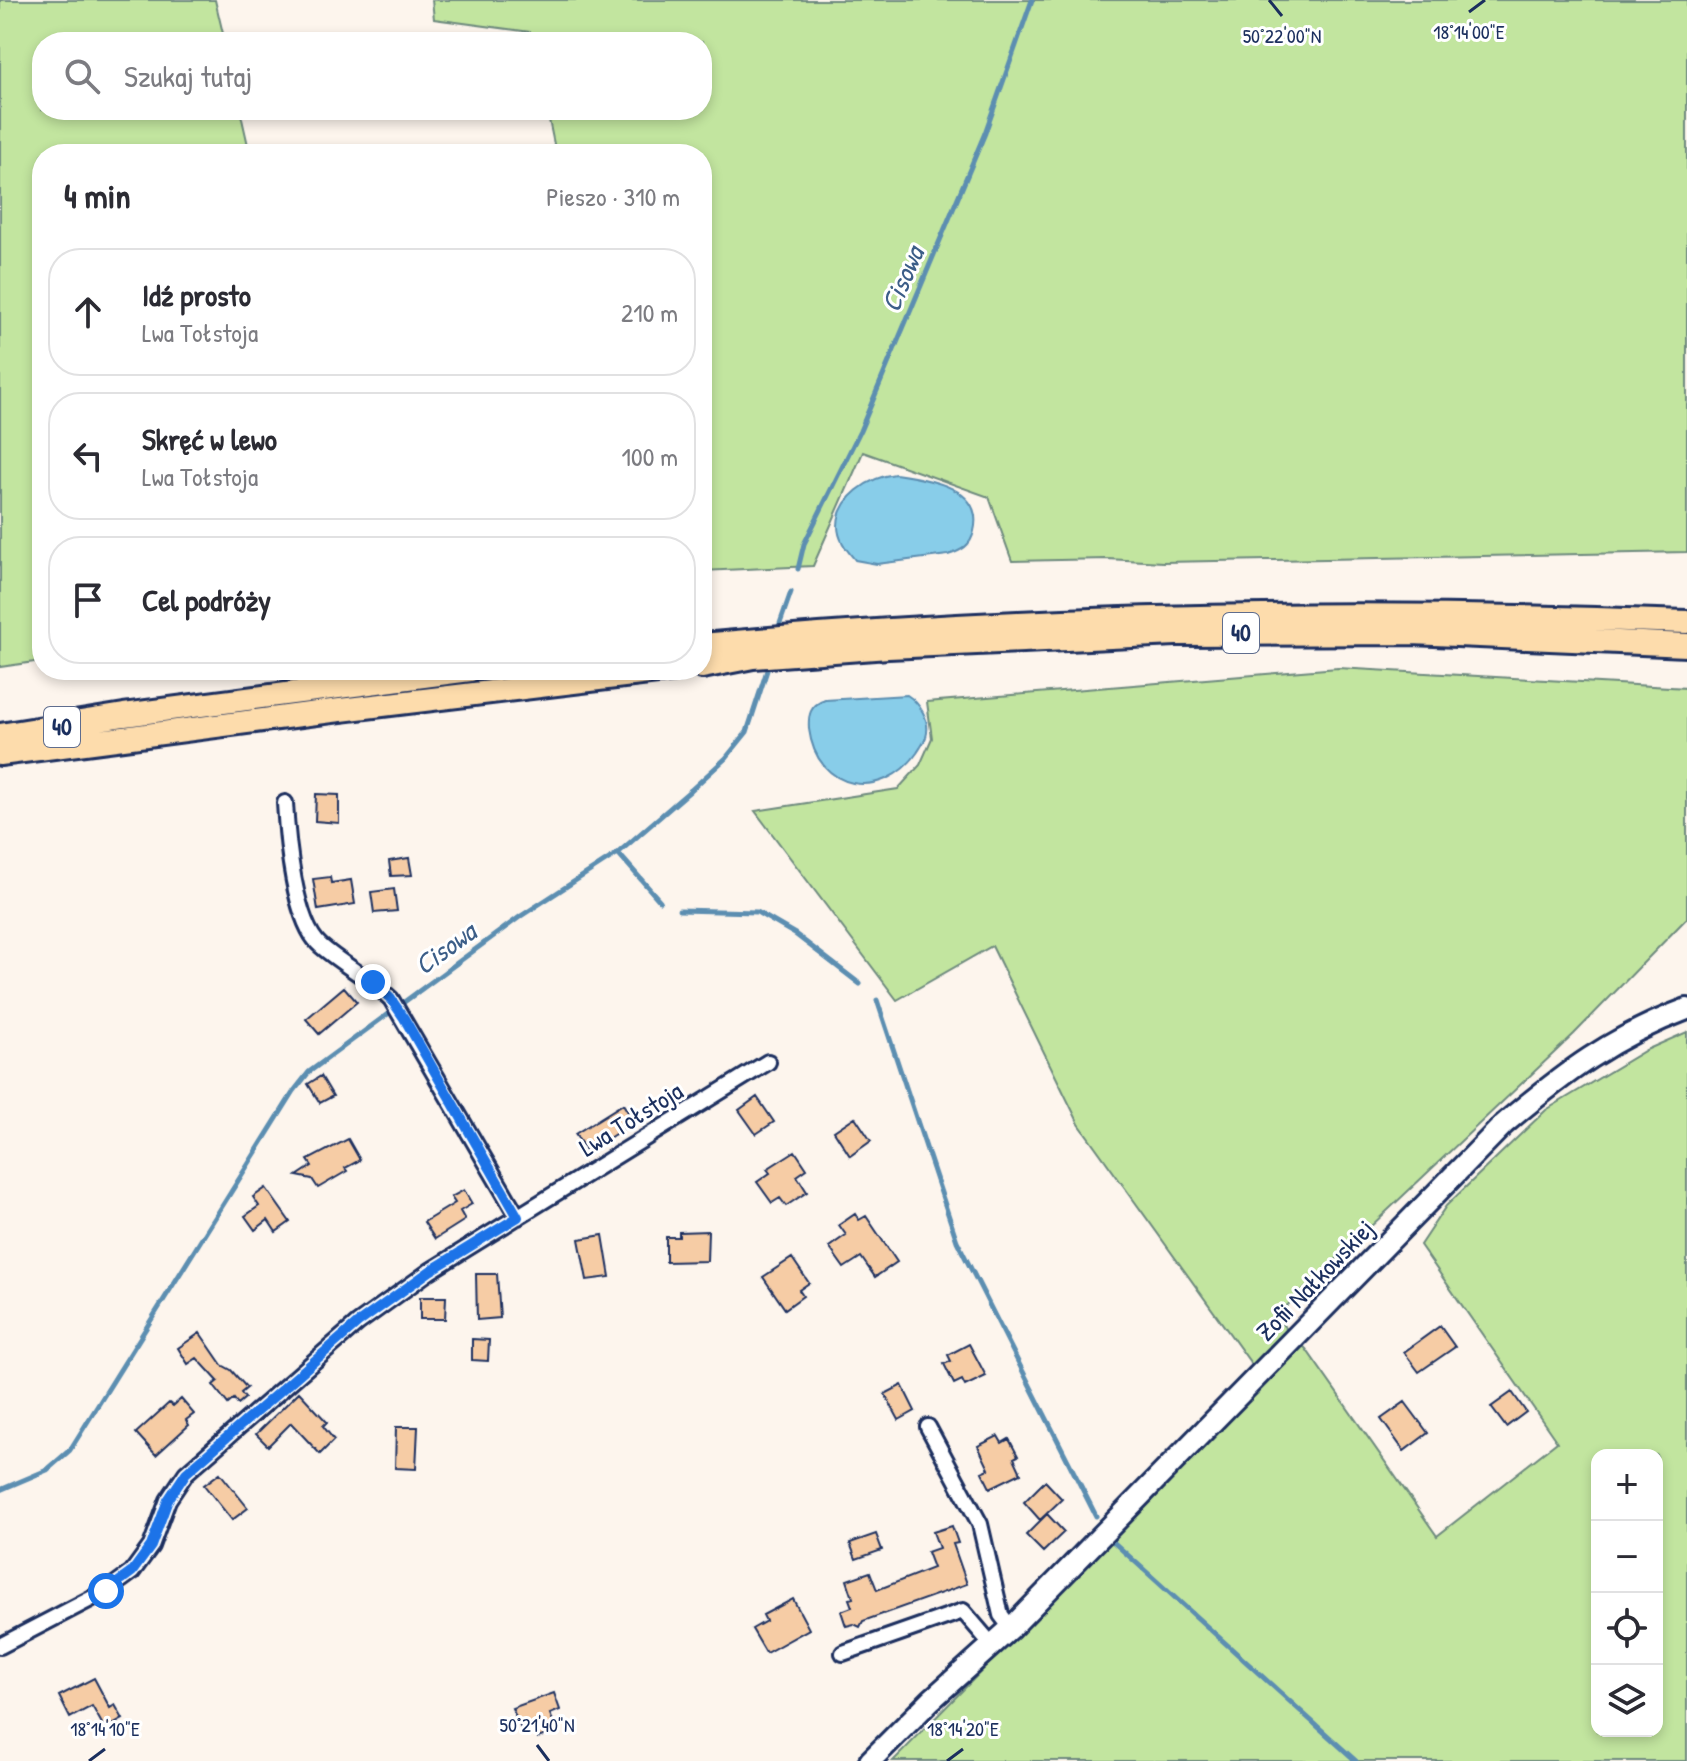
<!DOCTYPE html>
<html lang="pl">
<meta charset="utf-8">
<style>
:root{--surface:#fff;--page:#f2f2f3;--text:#2b2b33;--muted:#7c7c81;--line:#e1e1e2}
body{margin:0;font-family:"Patrick Hand",sans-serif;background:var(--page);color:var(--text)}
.controls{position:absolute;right:24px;bottom:24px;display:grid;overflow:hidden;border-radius:16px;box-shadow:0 4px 12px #0003}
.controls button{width:72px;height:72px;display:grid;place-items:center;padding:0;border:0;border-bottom:2px solid var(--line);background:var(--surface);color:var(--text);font:40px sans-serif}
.stop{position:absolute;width:24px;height:24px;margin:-18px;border:6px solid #1a73e8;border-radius:50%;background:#fff}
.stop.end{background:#1a73e8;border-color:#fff;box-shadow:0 2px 8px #0008}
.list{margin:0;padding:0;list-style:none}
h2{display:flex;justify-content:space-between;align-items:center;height:104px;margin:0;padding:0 32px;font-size:34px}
h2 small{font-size:26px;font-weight:400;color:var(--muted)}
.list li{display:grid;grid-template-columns:52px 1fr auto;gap:24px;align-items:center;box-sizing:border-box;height:128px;margin:0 16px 16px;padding:0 16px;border:2px solid var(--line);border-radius:32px}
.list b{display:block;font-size:30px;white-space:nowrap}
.list p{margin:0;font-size:26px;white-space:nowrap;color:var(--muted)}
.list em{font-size:26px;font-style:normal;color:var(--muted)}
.icon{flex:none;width:44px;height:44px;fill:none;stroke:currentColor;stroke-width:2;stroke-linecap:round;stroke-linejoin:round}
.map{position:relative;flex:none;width:1687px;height:1761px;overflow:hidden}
.search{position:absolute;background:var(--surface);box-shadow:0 4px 12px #0003;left:32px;top:32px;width:680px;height:88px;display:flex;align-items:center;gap:20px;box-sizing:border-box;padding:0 28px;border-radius:32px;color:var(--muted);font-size:30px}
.panel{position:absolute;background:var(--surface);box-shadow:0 4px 12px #0003;left:32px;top:144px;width:680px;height:536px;border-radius:32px}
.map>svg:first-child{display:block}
.green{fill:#c2e59f;stroke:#6e8a7e;stroke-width:2;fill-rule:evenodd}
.water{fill:#88cde9;stroke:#5c8eb1;stroke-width:2}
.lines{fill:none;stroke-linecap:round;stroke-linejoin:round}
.stream{stroke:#5c8eb1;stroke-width:5}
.building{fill:#f6cca5;stroke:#1b2f5e;stroke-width:2}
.street-casing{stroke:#1b2f5e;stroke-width:20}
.secondary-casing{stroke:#1b2f5e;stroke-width:26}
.primary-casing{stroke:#1b2f5e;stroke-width:28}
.street{stroke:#fff;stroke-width:14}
.secondary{stroke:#fff;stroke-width:20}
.primary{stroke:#fddcac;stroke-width:22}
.route{stroke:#1a73e8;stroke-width:10}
.ticks{fill:none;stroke:#1b2f5e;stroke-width:3}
.labels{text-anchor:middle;stroke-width:6;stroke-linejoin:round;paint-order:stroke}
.shield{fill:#fff;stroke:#5f6d8e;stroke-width:2}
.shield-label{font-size:24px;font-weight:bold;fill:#1b2f5e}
.street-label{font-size:26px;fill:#1b2f5e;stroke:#fff}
.water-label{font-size:28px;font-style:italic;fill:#3c5e88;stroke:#fff}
.ticks-label{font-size:20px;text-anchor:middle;fill:#1b2f5e;stroke:#fff;stroke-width:6;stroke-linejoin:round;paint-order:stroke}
</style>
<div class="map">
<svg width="1687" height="1761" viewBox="0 0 1687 1761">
<rect width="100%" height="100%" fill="#fdf5ed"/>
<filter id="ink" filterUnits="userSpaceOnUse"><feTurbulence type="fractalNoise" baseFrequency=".0125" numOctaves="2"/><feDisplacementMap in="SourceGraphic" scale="16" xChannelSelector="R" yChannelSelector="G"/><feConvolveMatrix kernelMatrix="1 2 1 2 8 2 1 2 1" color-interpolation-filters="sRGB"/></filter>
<g filter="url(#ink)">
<!-- green -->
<path class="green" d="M0,0H215L225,42H42V110H240L250,154H42V661L0,667Z
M432,0H1687V552L1163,562L1107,559L1012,561L989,497L863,452L813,566L702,571V255L710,228L702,226V154H556L547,110H702V42H532L530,32L434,19Z
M1338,668L1687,688V918L1574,1034L1275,1317L1306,1349L1437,1536L1557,1442L1420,1245L1446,1206L1546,1110L1646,1050L1687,1032V1761H893L1265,1383L1079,1124L992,946L897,1000L755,811L898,789L920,765L932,738L927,702ZM1597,1455H1657V1731H1597Z"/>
<!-- water -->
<path class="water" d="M895,474C927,479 985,487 974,531C971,546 961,551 948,555L877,564L855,560C847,550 838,540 838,526C838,497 870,477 895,474Z
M907,695C920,703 931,721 926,737C924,743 920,748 917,753C882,802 817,792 809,729C808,715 810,705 825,700Z"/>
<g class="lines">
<!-- stream -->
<path class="stream" d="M798,569L804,544L860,431L985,133L1032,0
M777,632L791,592
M618,853L660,901
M679,910L757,912L795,934L860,984
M877,1000L957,1241L1096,1516
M0,1490L47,1470L70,1450L294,1091L309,1072L521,916L618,853L691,790L726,758L747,732L770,661
M1110,1539L1356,1761"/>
</g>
<!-- building -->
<path class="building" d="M316,794L339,795V823L315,821Z
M409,858L412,875L391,876L389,861Z
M330,877L331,883L351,880L355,904L318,910L313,879Z
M394,889L397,911L374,913L371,892Z
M344,987L357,1002L319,1034L306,1019Z
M321,1076L333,1096L320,1103L308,1084Z
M757,1097L774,1122L756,1134L739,1110Z
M623,1104L631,1117L623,1122L626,1127L587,1152L575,1134Z
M855,1117L871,1141L850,1156L834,1131Z
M348,1139L360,1160L345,1168L347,1171L318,1188L312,1179L297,1176L312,1166L308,1160Z
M795,1151L807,1169L797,1176L807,1192L786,1206L780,1198L772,1203L757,1182L770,1173L767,1169Z
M266,1188L290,1222L276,1232L268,1220L255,1230L245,1216L259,1206L253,1197Z
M464,1190L472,1204L460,1211L465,1220L435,1239L424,1222L455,1203L451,1197Z
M855,1214L859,1220L866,1216L897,1262L875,1277L861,1257L844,1268L829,1247L846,1235L839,1225Z
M708,1231L707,1261L666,1262V1237H679V1232Z
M603,1235L610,1277L587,1280L579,1239Z
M792,1258L809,1283L799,1290L803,1296L785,1309L763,1277Z
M476,1274H497L500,1318L477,1320Z
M420,1297H446L445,1319H420Z
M1440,1326L1455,1347L1419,1372L1404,1352Z
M200,1333L222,1365L231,1370L247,1388L241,1393L245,1398L238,1404L234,1399L228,1404L213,1385L218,1381L197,1358L188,1364L178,1348Z
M472,1339L489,1340L488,1361L472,1360Z
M969,1344L986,1376L965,1386L962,1380L954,1384L944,1364L951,1361L948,1355Z
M902,1385L915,1411L899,1420L885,1394Z
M299,1392L327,1422L323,1426L334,1440L320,1454L291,1423L268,1446L256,1434Z
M1512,1392L1526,1412L1506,1427L1491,1407Z
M181,1399L194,1414L186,1420L189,1425L156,1455L136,1433L169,1403L173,1406Z
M1405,1402L1428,1433L1404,1451L1381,1419Z
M396,1427H418L416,1469L395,1468Z
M998,1436L1002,1443L1009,1439L1018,1456L1014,1458L1021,1473L990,1488L982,1472L989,1469L978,1446Z
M220,1473L248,1508L232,1520L204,1485Z
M1045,1481L1062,1499L1040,1520L1024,1502Z
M1047,1514L1064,1532L1043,1552L1026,1535Z
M952,1526L958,1543L953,1544L967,1584L863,1621L860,1627L854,1624L846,1626L841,1611L852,1607L849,1599L853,1598L847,1580L870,1572L877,1590L933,1568L927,1552L939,1548L933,1532Z
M876,1534L882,1550L856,1559L850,1543Z
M793,1599L809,1629L766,1653L752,1629L766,1621L763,1615Z
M94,1678L110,1708L115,1705L123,1719L105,1729L92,1706L70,1718L59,1696Z
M554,1693L560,1710L550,1714L557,1731L538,1738L534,1726L522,1731L512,1708Z"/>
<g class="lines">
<!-- street casing -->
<g class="street-casing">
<path id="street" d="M285,803C287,838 294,923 321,946C343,965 369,978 391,999L518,1217
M928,1427L980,1524L1001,1615L1011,1628
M0,1646L106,1591L132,1572L151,1546L168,1500L186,1473L358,1323L430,1271L768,1062
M843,1653L963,1611L992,1645"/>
</g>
<!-- secondary casing -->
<g class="secondary-casing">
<path id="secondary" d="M870,1761L931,1700L1011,1628L1504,1124C1564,1073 1612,1037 1687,1009"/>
</g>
<!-- primary casing -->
<g class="primary-casing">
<path id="primary" d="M702,645C1029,614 1359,609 1687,622
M702,667L753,657L888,647L1176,634L1412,633L1687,645
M0,735L124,715L470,670
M0,754L332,711L674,670"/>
</g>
<!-- street -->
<use href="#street" class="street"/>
<!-- secondary -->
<use href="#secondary" class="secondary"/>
<!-- primary -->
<use href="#primary" class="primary"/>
</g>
</g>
<g class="lines" filter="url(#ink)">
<!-- route -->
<path class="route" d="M106,1591L132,1572L151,1546L168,1500L186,1473L358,1323L430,1271L518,1217L404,1018L391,999L373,982"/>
</g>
<!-- ticks -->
<path class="ticks" d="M1269,0L1282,16M1469,12L1485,0M537,1745L549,1761M89,1761L105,1749M947,1761L963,1749"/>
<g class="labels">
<!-- shield labels -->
<g class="shield">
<rect x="1223" y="613" width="36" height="40" rx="6"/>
<rect x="44" y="707" width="36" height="40" rx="6"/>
</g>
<g class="shield-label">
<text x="1241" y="641">40</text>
<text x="62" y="735">40</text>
</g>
<!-- street labels -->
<g class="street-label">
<text transform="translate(631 1119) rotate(-32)" y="9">Lwa Tołstoja</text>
<text transform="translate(1315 1280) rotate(-46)" y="9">Zofii Nałkowskiej</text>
</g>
<!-- water labels -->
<g class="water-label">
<text transform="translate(902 279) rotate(-67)" y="10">Cisowa</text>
<text transform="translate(445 948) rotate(-36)" y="10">Cisowa</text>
</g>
</g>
<g class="ticks-label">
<text x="1469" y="39">18°14'00"E</text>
<text x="1282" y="43">50°22'00"N</text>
<text x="537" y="1732">50°21'40"N</text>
<text x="105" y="1736">18°14'10"E</text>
<text x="963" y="1736">18°14'20"E</text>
</g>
</svg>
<div class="controls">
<button>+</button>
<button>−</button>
<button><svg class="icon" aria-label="locate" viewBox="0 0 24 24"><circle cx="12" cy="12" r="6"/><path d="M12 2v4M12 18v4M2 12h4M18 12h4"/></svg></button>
<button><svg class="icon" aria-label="layers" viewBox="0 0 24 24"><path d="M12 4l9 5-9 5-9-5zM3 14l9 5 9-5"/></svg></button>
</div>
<div class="stop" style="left:106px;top:1591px"></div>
<div class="stop end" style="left:373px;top:982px"></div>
<div class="search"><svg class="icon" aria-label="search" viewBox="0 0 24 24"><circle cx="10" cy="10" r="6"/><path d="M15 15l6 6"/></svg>Szukaj tutaj</div>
<section class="panel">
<h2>4 min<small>Pieszo · 310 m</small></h2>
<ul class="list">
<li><svg class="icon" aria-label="ahead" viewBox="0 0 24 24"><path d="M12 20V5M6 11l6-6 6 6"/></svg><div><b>Idź prosto</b><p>Lwa Tołstoja</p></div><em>210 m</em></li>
<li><svg class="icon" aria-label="left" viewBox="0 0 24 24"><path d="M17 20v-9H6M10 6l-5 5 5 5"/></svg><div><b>Skręć w lewo</b><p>Lwa Tołstoja</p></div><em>100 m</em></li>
<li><svg class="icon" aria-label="arrive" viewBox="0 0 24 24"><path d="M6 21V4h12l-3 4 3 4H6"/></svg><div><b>Cel podróży</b></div></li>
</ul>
</section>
</div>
